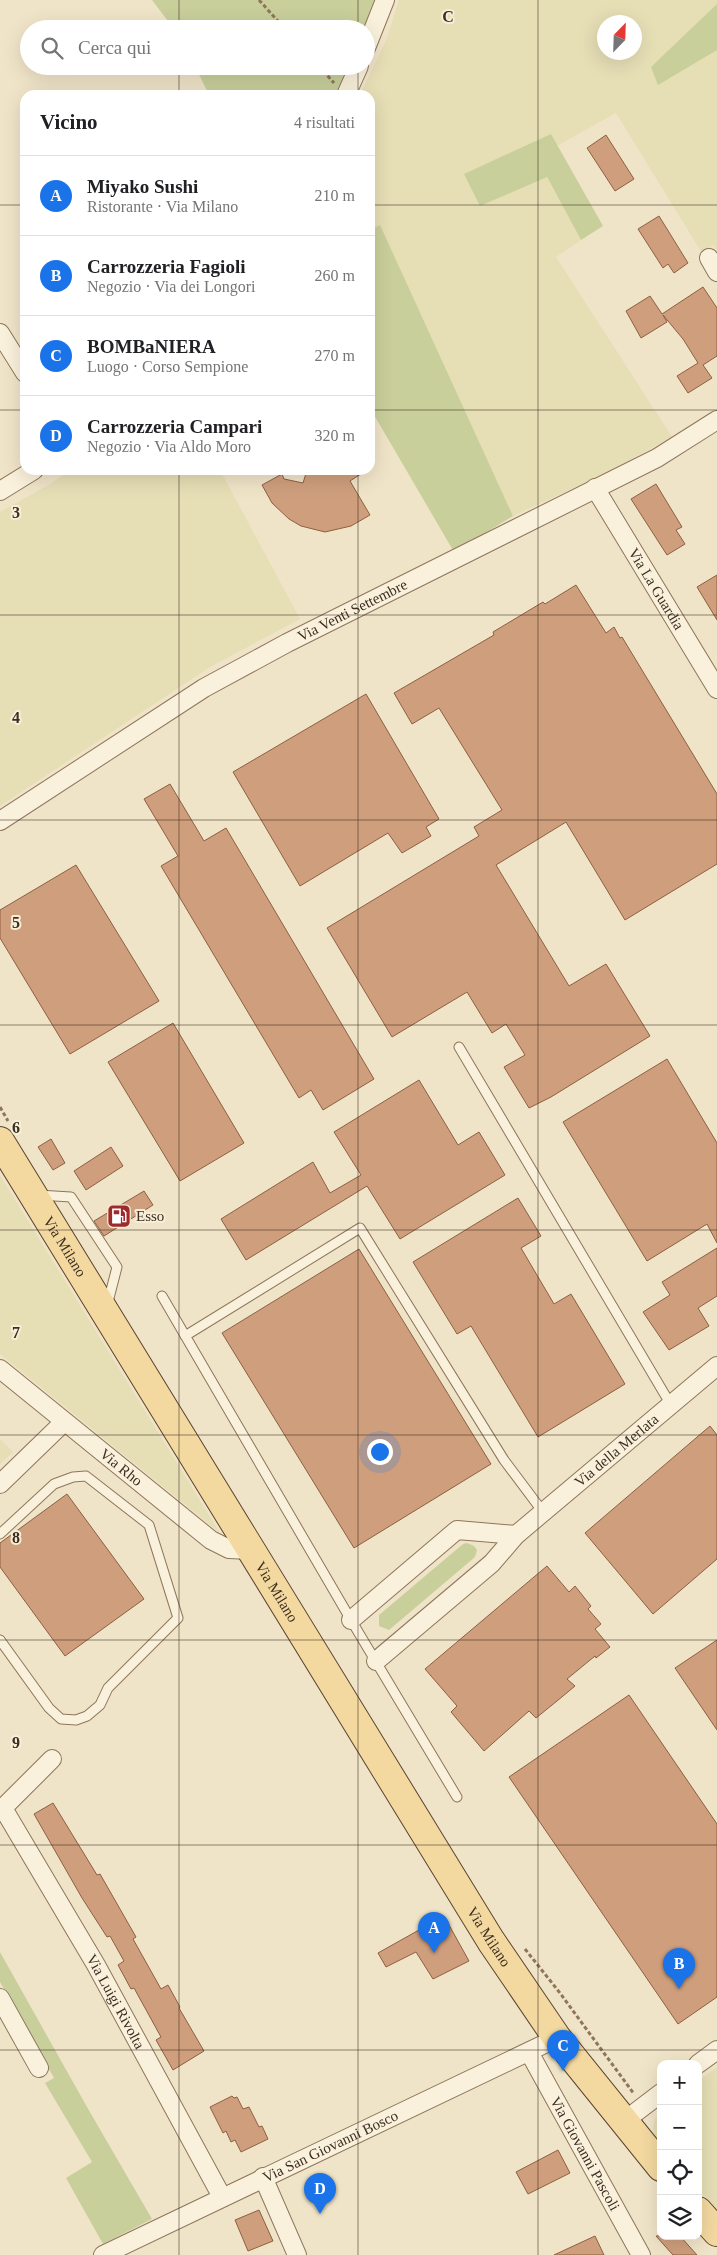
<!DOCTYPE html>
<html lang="it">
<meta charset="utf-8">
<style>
:root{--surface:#fff;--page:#f6f6f6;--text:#202124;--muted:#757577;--line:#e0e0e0;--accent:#1a73e8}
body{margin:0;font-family:Georgia,serif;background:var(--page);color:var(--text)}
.controls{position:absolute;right:15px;bottom:15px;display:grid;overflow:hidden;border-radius:10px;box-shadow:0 5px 20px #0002}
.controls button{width:45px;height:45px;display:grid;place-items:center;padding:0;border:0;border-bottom:1px solid var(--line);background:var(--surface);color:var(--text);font:25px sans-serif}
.compass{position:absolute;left:597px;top:15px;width:45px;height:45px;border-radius:50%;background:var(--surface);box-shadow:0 5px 20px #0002;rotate:23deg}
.you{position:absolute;left:379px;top:1451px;width:18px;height:18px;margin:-12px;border:4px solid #fff;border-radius:50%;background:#1a73e8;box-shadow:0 0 0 8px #1a73e833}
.badge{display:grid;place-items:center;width:32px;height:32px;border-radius:50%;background:var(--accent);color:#fff;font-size:16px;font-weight:700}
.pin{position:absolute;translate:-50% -41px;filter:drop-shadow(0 1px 2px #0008)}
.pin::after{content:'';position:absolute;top:26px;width:18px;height:15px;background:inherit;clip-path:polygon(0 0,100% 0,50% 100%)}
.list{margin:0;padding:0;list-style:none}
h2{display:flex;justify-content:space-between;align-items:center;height:65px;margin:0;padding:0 20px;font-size:21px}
h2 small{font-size:16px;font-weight:400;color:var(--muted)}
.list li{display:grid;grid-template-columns:32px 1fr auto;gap:15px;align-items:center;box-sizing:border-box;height:80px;padding:0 20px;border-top:1px solid var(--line)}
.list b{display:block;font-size:19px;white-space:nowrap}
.list p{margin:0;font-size:16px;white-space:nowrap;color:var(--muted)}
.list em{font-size:16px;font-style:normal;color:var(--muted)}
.icon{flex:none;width:28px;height:28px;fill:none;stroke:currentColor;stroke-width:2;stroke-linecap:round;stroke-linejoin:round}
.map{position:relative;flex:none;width:717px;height:2255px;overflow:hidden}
.search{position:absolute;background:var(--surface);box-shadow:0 5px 20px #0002;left:20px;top:20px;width:355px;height:55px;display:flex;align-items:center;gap:12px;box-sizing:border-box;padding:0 18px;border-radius:28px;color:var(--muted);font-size:19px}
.panel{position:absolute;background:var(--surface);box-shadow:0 5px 20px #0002;left:20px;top:90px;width:355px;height:385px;border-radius:15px}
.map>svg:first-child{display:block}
.farmland{fill:#e6deb5;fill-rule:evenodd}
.green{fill:#c9cf9b}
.building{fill:#cf9f7d;stroke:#8d5f41}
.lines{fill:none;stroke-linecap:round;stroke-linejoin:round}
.service-casing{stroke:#8d765c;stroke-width:11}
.minor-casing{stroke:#8d765c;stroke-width:20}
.primary-casing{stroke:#5b4430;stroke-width:30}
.path{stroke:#8d765c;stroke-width:3;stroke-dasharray:4 2.5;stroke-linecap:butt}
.service{stroke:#faf1dc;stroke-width:9}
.minor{stroke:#faf1dc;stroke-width:18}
.primary{stroke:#f3d9a0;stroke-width:28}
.grid{fill:none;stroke:#3d2e20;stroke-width:1;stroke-opacity:0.55}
.labels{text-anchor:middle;stroke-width:4;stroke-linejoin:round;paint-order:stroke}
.street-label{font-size:15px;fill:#3d2e20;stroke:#f7eed8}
.poi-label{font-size:15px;fill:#3d2e20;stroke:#f7eed8;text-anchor:start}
.grid-label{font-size:16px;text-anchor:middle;font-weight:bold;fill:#3d2e20;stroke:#f7eed8;stroke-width:4;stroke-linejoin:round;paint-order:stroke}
</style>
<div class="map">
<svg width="717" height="2255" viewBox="0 0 717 2255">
<rect width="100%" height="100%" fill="#f0e4c8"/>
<!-- farmland -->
<path class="farmland" d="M399,0H717V250L714,245L702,253L616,113L557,146L551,134L480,206L546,176L581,240L556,257L672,437L604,474L513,516L380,226L370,230V95H360L387,38ZM604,22H634V52H604Z
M69,470H220L300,619L210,667L0,806V512L52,483Z
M0,1175L220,1533L0,1354Z
M0,1439L13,1452L0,1464Z
M717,2067V2210L698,2188V2081Z
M661,2110V2143L654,2135L653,2127L655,2119Z"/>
<!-- green -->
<path class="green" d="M152,0H376L365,29H174Z
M717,4V50L658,85L651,67Z
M195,66H350L339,95H209Z
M551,134L603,226L581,240L547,177L480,206L464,174Z
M380,225L513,516L454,552L370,408V230Z
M467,1543L474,1546L477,1550L475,1557L389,1630L379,1626V1615L463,1544Z
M0,1952L87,2107L152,2219L103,2244L66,2178L92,2162L45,2083L54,2078L0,1982Z"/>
<!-- building -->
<path class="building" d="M606,135L634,179L615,191L587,148Z
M659,216L688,263L674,273L668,264L663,268L638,229Z
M703,287L717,308V356L703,365L712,378L688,393L677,376L698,363L683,339L663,315L667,322L641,338L626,311L650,296L662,314Z
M307,470H367L350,481L370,515L351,526L325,532L301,526L289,519L272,503L262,485L282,474L284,479L303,483Z
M656,484L682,527L676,530L685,544L667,555L631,499Z
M717,575V620L697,587Z
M576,585L606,633L614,627L620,638L622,637L717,794V864L625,920L566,822L496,865L569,986L606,964L650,1036L551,1097L529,1108L504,1067L525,1055L506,1024L492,1033L467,992L392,1037L327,928L479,836L474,827L502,810L439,708L412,724L394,693L494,635L493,632L543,602L545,604Z
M366,694L439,819L426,827L431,836L402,853L388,833L300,886L233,772Z
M170,784L204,841L226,828L374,1079L323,1110L311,1090L299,1098L161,866L178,856L144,799Z
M76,865L159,1001L70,1054L0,938V910Z
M173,1023L244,1143L180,1181L108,1062Z
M667,1059L717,1143V1243L707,1224L647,1261L563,1122Z
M419,1080L458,1145L479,1132L505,1175L400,1239L367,1186L246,1260L221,1219L313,1162L330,1193L361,1175L334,1132Z
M51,1139L65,1163L53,1170L38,1147Z
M111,1147L123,1166L86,1190L74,1171Z
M144,1191L153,1205L104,1236L94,1221Z
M518,1198L541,1236L521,1248L554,1304L571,1294L625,1384L538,1437L471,1326L457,1334L413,1262Z
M717,1248V1296L698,1308L709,1326L669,1350L643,1312L670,1295L662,1282Z
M359,1249L491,1464L354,1548L222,1333Z
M710,1426L717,1435V1559L653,1614L585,1533Z
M67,1494L144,1599L65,1656L0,1567V1543Z
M547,1566L569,1592L575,1586L591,1606L588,1609L601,1624L595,1629L610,1647L596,1658L595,1656L567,1679L575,1686L557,1701L536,1718L529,1711L484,1751L451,1712L457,1706L425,1669Z
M717,1640V1730L675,1668Z
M629,1695L717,1824V1997L678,2024L509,1777Z
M53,1803L97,1875L100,1874L136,1937L133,1939L161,1989L168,1985L180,2007L179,2008L204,2051L173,2070L156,2040L161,2037L134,1988L131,1989L118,1965L124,1961L110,1936L107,1937L82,1898L34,1814Z
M444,1916L469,1961L433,1979L416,1952L386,1967L378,1953Z
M232,2096L234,2098L237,2097L243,2109L249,2107L259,2127L262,2126L268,2139L241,2152L235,2140L231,2142L226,2131L223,2133L210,2107Z
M558,2150L570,2173L528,2194L516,2172Z
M259,2210L273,2241L248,2251L235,2220Z
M595,2236L604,2255H554Z
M656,2236H680L697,2255H673Z"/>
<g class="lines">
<!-- service casing -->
<g class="service-casing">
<path id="service" d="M459,1047L671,1405
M38,1195L71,1197L117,1267L107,1306
M162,1296L351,1620L457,1797
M185,1336L360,1228L504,1460L543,1512
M0,1534L54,1484L73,1477L86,1476L149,1525L178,1618L108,1688L100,1705L87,1716L76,1720L61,1719L49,1708L0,1640"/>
</g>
<!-- minor casing -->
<g class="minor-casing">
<g id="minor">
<path d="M366,48L385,0"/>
<path d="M346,95L359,66"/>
<path d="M709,258L717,272"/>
<path d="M0,333L25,373"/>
<path id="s1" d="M595,488L717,689"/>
<path d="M0,491L34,470"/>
<path id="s2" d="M0,821L204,688L287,643L657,458L717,420"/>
<path id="s3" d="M0,1369L211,1540L229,1549L250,1550"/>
<path d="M0,1484L64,1422"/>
<path d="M351,1620L457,1530L516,1535"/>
<path id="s4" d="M376,1661L492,1563L516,1535L717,1366"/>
<path id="s5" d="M3,1808L96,1965L222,2197"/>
<path d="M0,1811L52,1759"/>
<path d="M0,1998L39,2068"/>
<path id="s6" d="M529,2052L641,2255"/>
<path d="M698,2064L717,2050"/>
<path d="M623,2122L661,2093"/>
<path d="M263,2177L297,2255"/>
<path id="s7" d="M103,2255L557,2038"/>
</g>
</g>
<!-- primary casing -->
<g class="primary-casing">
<g id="primary">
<path id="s8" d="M0,1141L491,1941L557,2038L661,2167"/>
<path d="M698,2211L717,2232"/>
</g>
</g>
<!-- path -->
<path class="path" d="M259,0L285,29
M319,66L334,83
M0,1107L8,1121
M525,1949L560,1993L634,2094"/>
<!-- service -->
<use href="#service" class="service"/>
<!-- minor -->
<use href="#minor" class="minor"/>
<!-- primary -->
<use href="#primary" class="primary"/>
</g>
<!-- grid -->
<path class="grid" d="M179,0V29M358,0V29M538,0V2255M179,66V95M358,66V95M0,205H25M370,205H717M0,410H25M370,410H717M179,470V2255M358,470V2255M0,615H717M0,820H717M0,1025H717M0,1230H717M0,1435H717M0,1640H717M0,1845H717M0,2050H717"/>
<!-- icons -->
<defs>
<g id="fuel-square" transform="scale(1.25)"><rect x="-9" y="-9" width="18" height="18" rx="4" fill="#9e2a2b" stroke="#f7eed8"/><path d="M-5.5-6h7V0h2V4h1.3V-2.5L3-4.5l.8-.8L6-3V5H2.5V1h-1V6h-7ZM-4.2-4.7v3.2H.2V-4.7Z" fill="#fff"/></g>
</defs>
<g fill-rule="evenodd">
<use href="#fuel-square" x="119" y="1216"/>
</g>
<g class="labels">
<!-- street labels -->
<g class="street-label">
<text dy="5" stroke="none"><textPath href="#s1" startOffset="118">Via La Guardia</textPath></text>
<text dy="5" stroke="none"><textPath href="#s2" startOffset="411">Via Venti Settembre</textPath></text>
<text dy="5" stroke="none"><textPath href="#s8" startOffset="124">Via Milano</textPath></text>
<text dy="5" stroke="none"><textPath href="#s4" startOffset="320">Via della Merlata</textPath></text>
<text dy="5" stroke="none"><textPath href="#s3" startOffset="156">Via Rho</textPath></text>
<text dy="5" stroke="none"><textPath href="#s8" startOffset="529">Via Milano</textPath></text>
<text dy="5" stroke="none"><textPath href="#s8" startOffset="934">Via Milano</textPath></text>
<text dy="5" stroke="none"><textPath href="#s5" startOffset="224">Via Luigi Rivolta</textPath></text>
<text dy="5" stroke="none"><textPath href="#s7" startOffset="252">Via San Giovanni Bosco</textPath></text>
<text dy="5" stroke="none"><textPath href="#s6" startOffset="116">Via Giovanni Pascoli</textPath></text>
</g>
<!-- poi labels -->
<g class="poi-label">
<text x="136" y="1221">Esso</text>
</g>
</g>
<g class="grid-label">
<text x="448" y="22">C</text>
<text x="16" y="518">3</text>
<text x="16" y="723">4</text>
<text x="16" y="928">5</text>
<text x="16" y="1133">6</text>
<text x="16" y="1338">7</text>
<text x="16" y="1543">8</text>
<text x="16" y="1748">9</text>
</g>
</svg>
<div class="controls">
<button>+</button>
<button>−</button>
<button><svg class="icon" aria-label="locate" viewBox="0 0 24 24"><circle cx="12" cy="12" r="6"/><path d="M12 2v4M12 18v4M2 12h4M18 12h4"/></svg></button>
<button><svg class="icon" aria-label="layers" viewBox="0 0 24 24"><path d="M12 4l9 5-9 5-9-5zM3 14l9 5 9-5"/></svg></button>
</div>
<svg class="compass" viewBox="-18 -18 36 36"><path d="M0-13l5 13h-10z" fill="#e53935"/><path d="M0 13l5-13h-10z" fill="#757577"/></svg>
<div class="you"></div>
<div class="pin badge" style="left:434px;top:1953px">A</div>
<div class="pin badge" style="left:679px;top:1989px">B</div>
<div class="pin badge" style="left:563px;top:2071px">C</div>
<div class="pin badge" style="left:320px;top:2214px">D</div>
<div class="search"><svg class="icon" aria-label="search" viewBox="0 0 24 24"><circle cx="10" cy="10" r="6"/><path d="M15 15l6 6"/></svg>Cerca qui</div>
<section class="panel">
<h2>Vicino<small>4 risultati</small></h2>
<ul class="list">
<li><span class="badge">A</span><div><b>Miyako Sushi</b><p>Ristorante · Via Milano</p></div><em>210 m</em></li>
<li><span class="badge">B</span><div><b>Carrozzeria Fagioli</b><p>Negozio · Via dei Longori</p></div><em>260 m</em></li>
<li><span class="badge">C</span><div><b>BOMBaNIERA</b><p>Luogo · Corso Sempione</p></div><em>270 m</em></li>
<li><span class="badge">D</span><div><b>Carrozzeria Campari</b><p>Negozio · Via Aldo Moro</p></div><em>320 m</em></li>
</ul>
</section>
</div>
